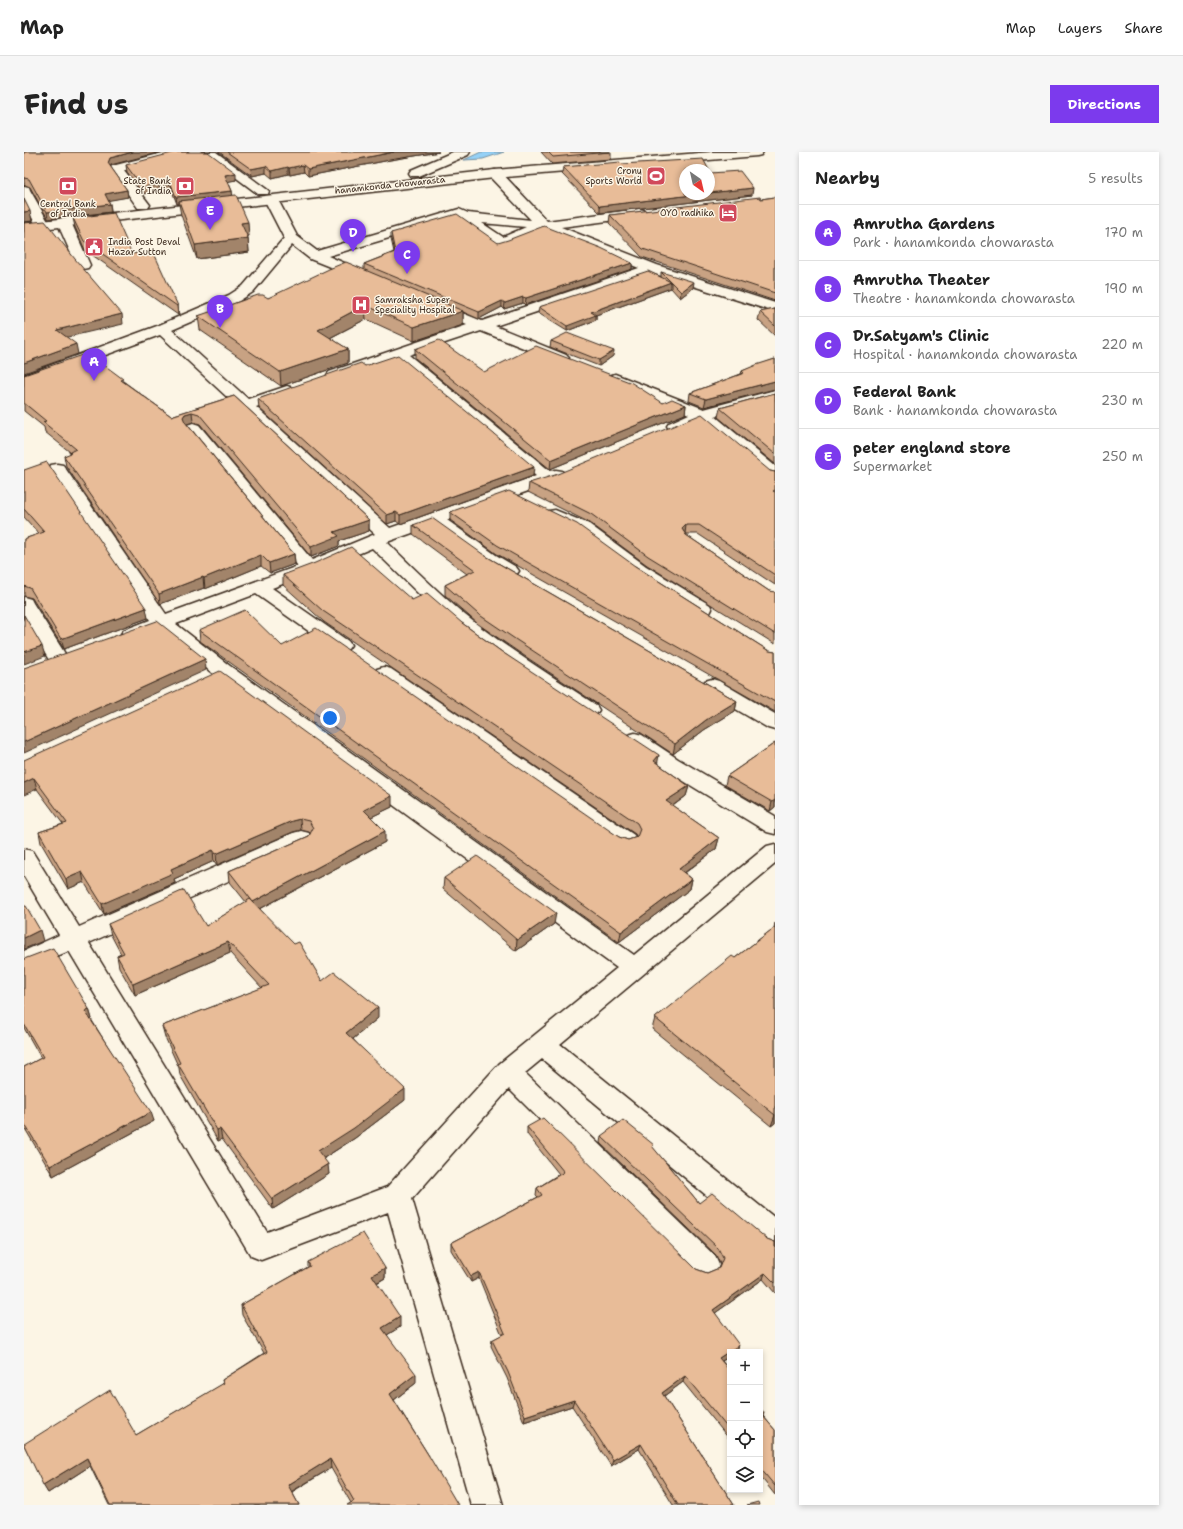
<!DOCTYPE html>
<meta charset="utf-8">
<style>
:root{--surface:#fff;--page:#f6f6f6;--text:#222;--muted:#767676;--line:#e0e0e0;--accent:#7c3aed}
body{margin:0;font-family:"Shantell Sans",sans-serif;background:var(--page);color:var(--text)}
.controls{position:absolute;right:12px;bottom:12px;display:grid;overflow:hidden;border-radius:0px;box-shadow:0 2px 6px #0003}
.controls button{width:36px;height:36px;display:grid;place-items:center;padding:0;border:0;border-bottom:1px solid var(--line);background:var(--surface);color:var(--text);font:20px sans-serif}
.compass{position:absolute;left:655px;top:12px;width:36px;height:36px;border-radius:50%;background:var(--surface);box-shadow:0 2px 6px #0003;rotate:146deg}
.you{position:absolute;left:306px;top:566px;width:14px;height:14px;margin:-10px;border:3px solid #fff;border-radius:50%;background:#1a73e8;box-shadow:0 0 0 6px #1a73e833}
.badge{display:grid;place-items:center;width:26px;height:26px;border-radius:50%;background:var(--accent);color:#fff;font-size:13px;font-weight:700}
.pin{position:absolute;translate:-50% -33px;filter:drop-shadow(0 1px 2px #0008)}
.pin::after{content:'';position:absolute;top:21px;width:14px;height:12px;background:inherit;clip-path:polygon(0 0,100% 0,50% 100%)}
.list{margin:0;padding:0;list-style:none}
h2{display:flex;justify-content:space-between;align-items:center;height:52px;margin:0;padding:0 16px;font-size:17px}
h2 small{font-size:13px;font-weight:400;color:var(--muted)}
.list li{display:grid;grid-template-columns:26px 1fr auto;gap:12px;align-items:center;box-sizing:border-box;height:56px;padding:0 16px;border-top:1px solid var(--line)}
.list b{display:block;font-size:15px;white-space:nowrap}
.list p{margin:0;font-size:13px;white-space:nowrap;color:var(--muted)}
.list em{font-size:13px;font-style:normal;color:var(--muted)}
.icon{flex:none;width:22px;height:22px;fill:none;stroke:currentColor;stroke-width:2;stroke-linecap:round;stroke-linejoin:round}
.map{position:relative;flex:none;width:751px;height:1353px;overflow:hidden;border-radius:0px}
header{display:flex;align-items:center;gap:24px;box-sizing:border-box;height:56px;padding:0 20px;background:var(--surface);border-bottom:1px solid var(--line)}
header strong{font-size:19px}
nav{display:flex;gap:22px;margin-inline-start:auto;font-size:14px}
.intro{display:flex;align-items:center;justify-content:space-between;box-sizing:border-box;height:96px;padding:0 24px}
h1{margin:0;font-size:28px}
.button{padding:10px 18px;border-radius:0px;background:var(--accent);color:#fff;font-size:14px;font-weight:700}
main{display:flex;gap:24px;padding:0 24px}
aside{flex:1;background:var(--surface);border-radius:0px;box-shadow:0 2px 6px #0003}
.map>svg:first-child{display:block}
.water{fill:#95d1f6;stroke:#718ea0}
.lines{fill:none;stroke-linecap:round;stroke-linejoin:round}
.minor-casing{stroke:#3b2a1e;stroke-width:3}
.tertiary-casing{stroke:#3b2a1e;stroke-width:3}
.trunk-casing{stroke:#3b2a1e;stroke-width:3}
.minor{fill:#fcf5e5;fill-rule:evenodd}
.tertiary{fill:#fcf5e5;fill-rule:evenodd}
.trunk{fill:#fcf5e5;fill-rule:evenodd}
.wall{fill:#c8a283;stroke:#3b2a1e}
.shaded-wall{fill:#a2846a;stroke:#3b2a1e}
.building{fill:#e8bc98;stroke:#3b2a1e}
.labels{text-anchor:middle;stroke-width:3;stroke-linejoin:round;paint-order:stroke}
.far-poi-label{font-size:9px;fill:#3b2a1e;stroke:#fcf5e5;text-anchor:end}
.far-street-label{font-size:9px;fill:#3b2a1e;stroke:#fcf5e5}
</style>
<header>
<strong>Map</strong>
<nav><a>Map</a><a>Layers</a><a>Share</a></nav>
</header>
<div class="intro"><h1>Find us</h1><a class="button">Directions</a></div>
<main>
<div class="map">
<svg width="751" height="1353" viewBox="0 0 751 1353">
<rect width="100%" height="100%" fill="#fcf5e5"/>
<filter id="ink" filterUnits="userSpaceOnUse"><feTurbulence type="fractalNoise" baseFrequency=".025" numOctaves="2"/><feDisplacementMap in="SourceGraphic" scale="8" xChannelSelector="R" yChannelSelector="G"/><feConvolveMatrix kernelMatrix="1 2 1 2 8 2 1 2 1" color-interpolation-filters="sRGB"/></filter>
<g filter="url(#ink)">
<!-- water -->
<path class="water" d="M457,0H480L459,7L440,8Z"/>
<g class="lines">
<!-- minor casing -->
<g class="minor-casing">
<path id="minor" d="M143,0H164L162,3L100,19L126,53L124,56H114L86,17L88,14Z
M178,0H192L245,39L244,42H234Z
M471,18L476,19L523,69L615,57L620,58L622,61L620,64L615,65L537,75L633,113L751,151V160L628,121L471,174L542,203L545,206L542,209L537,211L457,179L385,203L526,319L532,318L538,319L540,323L538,327L423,368L472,403L492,415L495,419L492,423C488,424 485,425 480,423C459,415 427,387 408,374L363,390C388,415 414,440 441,463C482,496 528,524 572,553L575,558L572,563L565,565L558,563L484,513L440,481L403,450L348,396L291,420L248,436L324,489L327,493L324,497L317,499L310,497L232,442L152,472L206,514L610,803L743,694L751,692V712L536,892L751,1066V1096L741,1092L518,907L501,921L691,1104L695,1113L691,1122L681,1126L671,1122L485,937L388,1047L479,1353H447L364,1060L237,1108L227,1104L45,799L0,818V799L35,783L0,724V697L8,699L55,775L269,681L277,679L285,681L288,687L285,693L65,791L243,1080L363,1035L475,912L593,816L192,524L135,478L107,488L100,486L97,482L100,478L126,468L25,317L27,313L33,312L39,313L142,462L274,414L163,279L161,276L163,273L169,271L175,273L288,408L351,382L136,183L0,233V223L133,174L205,143L219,134L260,86L240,47L242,44H252L273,84L293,99L435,57L444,61L507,68L466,25L465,22L466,19ZM433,66L473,93L478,94L483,93L520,78L615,116L458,169L416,152L411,151L406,152L404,155L406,158L443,173L305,220L303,223L305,226L311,228L371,208L512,324L366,376L232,255L269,242L271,239L269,236L263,234L224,247L148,178L215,149L229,140L268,93L286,107L341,129L346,128L348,125L346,122L304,104ZM458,71L502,75L479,85Z
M0,34L5,35L6,38L26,73L24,76H14L12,73L0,50Z
M40,66L45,67L47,70L66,113L64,116L59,117L54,116L52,113L33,70L35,67Z
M591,222L680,257L751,238V248L691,264L751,314V328L745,327L677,269C667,273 656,280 645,277L643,274L645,271L665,262L585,230L583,227L585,224Z
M531,358L565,372L622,414L686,453L688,457L686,461L679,463L672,461L610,422L553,380L525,367L522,363L525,359Z
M0,445L7,447L9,451L45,508L42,513L35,514L28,513L25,508L0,466Z
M360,515L367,517L610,683L613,689L610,695L602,697L594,695L353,527L350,522L353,517Z
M688,527L695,529L751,562V578L744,576L681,539L678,534L681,529Z
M611,581L618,583L654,607L751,664V682L743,680L640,617L604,593L601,588L604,583Z"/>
</g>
<!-- tertiary casing -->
<g class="tertiary-casing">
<path id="tertiary" d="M429,0H446L444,3L395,24H387L385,21L387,18Z"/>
</g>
<!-- trunk casing -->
<g class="trunk-casing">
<path id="trunk" d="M688,0H739L737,3L733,4L471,26L0,79V71L471,18Z"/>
</g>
<!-- minor -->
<use href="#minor" class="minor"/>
<!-- tertiary -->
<use href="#tertiary" class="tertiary"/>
<!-- trunk -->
<use href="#trunk" class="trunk"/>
</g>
<!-- wall -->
<path class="wall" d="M0,0H137L87,13L86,14L103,38L104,45L84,48L86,52L87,60L24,67L6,35L1,33L0,30Z
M195,0H415L366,8L284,24L280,20L266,23L264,22L248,26L242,21L228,24Z
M517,0H587V7L528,12Z
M598,12L686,21L728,43L576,61L538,22L539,15Z
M102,13L212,28L204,29L208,39V43L225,84H223L224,86L225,100L173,107L157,63L155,52H153L148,39L138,41L136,39L119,42L103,20Z
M751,45V149L618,105L585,71L586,63L737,47Z
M49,66L154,154L155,163H154L61,98L51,75Z
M367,81L474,91L608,111V117L501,153L499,151L480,157L478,155L455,167L439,160V173L390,189L342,167L306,186L324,197V211L257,234L176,178L174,164L244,146L340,118V112L370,100L367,87Z
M637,120L669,136L656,146L647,136L572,163V168L543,179L514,161L515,155L637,125Z
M751,157V184L734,168L736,160Z
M527,189L589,204L575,214L526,195Z
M391,197L460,220L639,251L662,253L661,262L526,317L391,206Z
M751,207V237L680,255L665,249L666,241L717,222L718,219Z
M341,214L509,324L376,372L372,369L363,372L235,256L234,247Z
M0,223L99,229L147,264L210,244L345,368V379L315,389V394L287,405L176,272L169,270L163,272L270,402L271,412L246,421L237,414L181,437L180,436L136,452L42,314L40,304L46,302V300L21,280L20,275L0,259Z
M751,241V312L694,265L696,256Z
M0,318L124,466L40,497L8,446L0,444V387L15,382L0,365Z
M746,319L751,320V433L674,382H661L662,383L745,439L751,440V492L623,413L566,371L504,340L505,331Z
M426,360L611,414L745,499L751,500V560L473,402L426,368Z
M389,373L460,403L713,549L711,559L680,578L649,602L493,499L454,472L421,443V433L443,422L389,382Z
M259,423L388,448L438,471L478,500L665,634L662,644L649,654L695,686L692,697L661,721L668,727L666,737L595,790L176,489L175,478L258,494L595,685L604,688L613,685L611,682L300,470L259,433Z
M751,591V655L746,659L701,633L703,624Z
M0,608L368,655L347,665L361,690L236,757L298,829L354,866L329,887L381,948L331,986L300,1006L305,1022L249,1057L198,987L194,989L156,923L155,916L141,885L138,874L238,836L206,801L111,843L95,815L93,804L97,802L87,783L84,772L182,774L222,750L206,730L205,719L285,684L286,681L285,680L277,678L269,680L193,713L190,709L150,727L151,731L80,762L60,730L44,737L17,691L15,680L39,672L13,637Z
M420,726L530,772L492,799L419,737Z
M751,771V971L747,974L628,877L631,866L711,806L750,776Z
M0,807L65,857L68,867H67L130,969L29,1024L0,975V915L17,906L0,876Z
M503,975L672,1117L683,1121L695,1116L696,1112L692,1103L576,991L577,984L629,996L675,1051L743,1087L751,1090V1141L739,1127L691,1161L713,1199L712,1200H706V1204L698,1209L706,1219V1288L659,1230L640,1244L710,1353H649L615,1297L587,1314L548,1254L500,1270L483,1226L467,1194L468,1188L478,1183L455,1126L447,1130L427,1098V1091L514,1045L512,1043L513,1036L535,1022L503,982Z
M284,1110L361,1116V1126L353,1131L376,1175L363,1183L392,1231L370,1248L405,1304L327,1351L307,1316L268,1340L275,1353H85L66,1314L24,1341L0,1293L112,1283L199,1232L198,1228L240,1201L218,1163L217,1153L284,1115Z
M736,1256L740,1261L739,1264L751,1278V1343L736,1324Z"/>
<!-- shaded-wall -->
<path class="shaded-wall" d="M109,0H137L87,13L85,18L84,11L86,6Z
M370,0H415L366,8L284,24V17Z
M279,13L280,20L266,23L265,16Z
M242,14V21L228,24L227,17Z
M264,15V22L248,26V19Z
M212,21V28L202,30L201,23Z
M135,32L136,39L119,42L118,35Z
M147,32L148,39L138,41L137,34Z
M729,36L728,43L576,61V54L677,42H685V41Z
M103,38L104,45L82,49L81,42Z
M208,39L209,46L155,49V52H153L152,45Z
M86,52L87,60L24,67L23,60Z
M6,59L8,69L0,70V60Z
M224,70L225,84L218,85L217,71Z
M224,86L225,100L173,107L171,93Z
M608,111V117L501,153L502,146Z
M647,130V136L572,163V168L543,179V174L567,160Z
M670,130L669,136L656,146L657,140Z
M499,145V151L480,157L481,151Z
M478,149V155L455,167V160Z
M341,153L342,167L294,192V178Z
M153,154H154L155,163H154Z
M439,159V173L390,189V175Z
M98,162L99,172L35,187L33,178Z
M52,192L54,202L0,221V211Z
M324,197V211L257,234L256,220Z
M590,199L589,204L575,214V208Z
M751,229V237L680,255L682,247Z
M662,253L661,262L526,317L527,308Z
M168,260L169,270L163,272L160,275L159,265L161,262Z
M510,315L509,324L376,372V363Z
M372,360V369L363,372V363Z
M345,368V379L315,389V394L287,405V395L310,380Z
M662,373L661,382L658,377Z
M270,402L271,412L246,421L245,411Z
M237,403V414L181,437L180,426Z
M179,425L180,436L136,452L135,442Z
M122,456L124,466L40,497L37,487Z
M18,494L21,504L0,512V500Z
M181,507L182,518L0,601V590Z
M713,549L711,559L680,578L649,602L651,592L682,568Z
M635,603L633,614L630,609Z
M10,626L13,637L0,643V631Z
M665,634L662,644L640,660L642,649Z
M368,644V655L341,668L340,658Z
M751,648V655L746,659L748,650Z
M276,667L277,678L269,680L193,713L192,702L268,669Z
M361,679V690L230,760L229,750Z
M695,686L692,697L652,727L655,717Z
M189,698L190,709L150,727L151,731L80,762L78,752L147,717Z
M58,720L60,730L44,737L42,727Z
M668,727L666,737L595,790L597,780Z
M532,761L530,772L492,799L493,788Z
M16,778L19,789L0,797V786Z
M204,790L206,801L111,843L109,832Z
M354,855V866L323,892L322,881Z
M65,857L68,867L64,869L61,859Z
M381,937V948L331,986L295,1009L294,999Z
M127,960L130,969L29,1024L26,1014Z
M751,963V971L747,974Z
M196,977L198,987L194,989L193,978Z
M304,1012L305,1022L249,1057L248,1047Z
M361,1116V1126L348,1133V1123Z
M455,1120V1126L447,1130V1124Z
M741,1121L739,1127L687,1164L689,1158Z
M376,1165V1175L358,1186V1176Z
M715,1193L713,1199L712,1200H706V1204L693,1212L695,1206Z
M392,1222V1231L366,1251V1242Z
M661,1224L659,1230L636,1247L638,1241Z
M550,1248L548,1254L500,1270L501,1264Z
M617,1292L615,1297L587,1314L589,1308Z
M63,1306L66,1314L24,1341L19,1333Z
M306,1307L307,1316L265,1341L264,1333Z"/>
<!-- building -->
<path class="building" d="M0,0H109L86,6L84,11L103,38L81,42L86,52L23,60L5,27L0,26Z
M152,0H184L212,21L201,23L208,39L152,45L147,32L137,34L135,32L118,35L102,13Z
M203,0H370L284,17L279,13L265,16L264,15L248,19L242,14L227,17Z
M524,0H586L529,5Z
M679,7L685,18H661V42H677L576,54L539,15L596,10L598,12Z
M685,18L686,21L716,19L729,36L685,41Z
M212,43L224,70L217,71L224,86L171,93L155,49Z
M736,45L737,47L751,45V141L619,97L586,63Z
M0,47L6,59L0,60Z
M90,61L108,102L129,99L154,154H153L60,89L49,66Z
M433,62L474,91L484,88L520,74L577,96L608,111L502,146L499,145L481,151L478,149L455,160L340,112L371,100L367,81Z
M21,69L51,107L98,162L33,178L52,192L0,211V71Z
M322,110L439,159L390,175L341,153L294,178L324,197L256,220L174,164L234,143H239L244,146L305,117Z
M624,119L647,130L637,120L670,130L657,140L647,130L567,160L572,163L543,174L515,155Z
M751,157V174L736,160Z
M543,181L590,199L575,208L527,189Z
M415,188L460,220L512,194L608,231L639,251L648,247L662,253L527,308L391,197Z
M64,201L99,227L97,228L147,264L210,244L345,368L310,380L315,384L287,395L175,262L168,260L161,262L159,265L161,270L270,402L245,411L237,403L180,426L179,425L135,442L40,304L47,301L46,300L52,297L19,270L22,269L0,251V223Z
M374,203L510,315L376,363L372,360L363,363L234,247L337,211L341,214Z
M751,207V229L682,247L666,241L720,221L718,219L732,213Z
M751,241V302L696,256Z
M678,262L746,319L751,320V338L749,339L751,340V423L675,373H662L658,377L662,383L745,439L751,440V482L624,404L567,362L505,331L531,323Z
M23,310L122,456L37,487L6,436L0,434V387L20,380L0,357V318Z
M485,339L553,372L611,414L745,499L751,500V550L473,393L426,360Z
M408,366L460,403L713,549L682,568L651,592L494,489L454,462L421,433L451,418L389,373Z
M327,395L388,448L403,441L438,471L478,500L635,603L630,609L665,634L642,649L695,686L655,717L668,727L597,780L175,478L221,458L258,494L292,476L595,685L604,688L613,685L616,677L613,671L299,459L259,423L291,411Z
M0,463L18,494L0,500Z
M133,469L181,507L0,590V516Z
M196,519L368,644L340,658L361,679L229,750L205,719L285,684L289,676L285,669L276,667L268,669L192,702L189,698L147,717L149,721L78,752L58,720L42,727L15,680L43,671L10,626L0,631V608Z
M751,591V648L748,650L703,624Z
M453,704L532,761L493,788L420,726Z
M160,738L182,774L226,747L270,792L275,790L298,829L310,820L354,855L322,881L381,937L330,976L294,999L304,1012L248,1047L196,977L193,978L154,912L156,911L138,874L245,833L204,790L109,832L93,804L100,801L84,772Z
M0,754H2L16,778L0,786Z
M751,775V963L631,866L708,804L711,806Z
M29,796L65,857L61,859L127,960L26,1014L0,971V915L19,905L0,872V807Z
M519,966L672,1117L683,1121L695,1116L699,1106L694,1096L577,984L599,968L630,993L628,994L675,1051L688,1041L743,1087L751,1090V1131L741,1121L689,1158L715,1193L695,1206L706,1219V1279L661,1224L638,1241L710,1353H654L617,1292L589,1308L550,1248L501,1264L484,1220L468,1188L481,1181L455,1120L447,1124L427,1091L518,1043L513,1036L540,1020L503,975Z
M339,1081L361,1116L348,1123L376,1165L358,1176L392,1222L366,1242L405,1304L434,1353H323L330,1349L306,1307L264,1333L275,1353H86L63,1306L19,1333L0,1293V1292L86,1238L112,1283L200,1231L198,1228L243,1200L217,1153L286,1114L284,1110Z
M736,1256L740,1261L738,1263L751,1278V1334L736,1316Z
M734,1350L735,1353H723Z"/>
</g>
<!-- icons -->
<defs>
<g id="stadium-square" transform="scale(1)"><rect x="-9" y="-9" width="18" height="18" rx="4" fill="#d1495b" stroke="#fcf5e5"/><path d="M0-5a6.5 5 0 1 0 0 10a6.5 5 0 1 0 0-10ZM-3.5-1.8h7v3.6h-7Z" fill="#fff"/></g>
<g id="bank-square" transform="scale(1)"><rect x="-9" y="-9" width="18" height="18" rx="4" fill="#d1495b" stroke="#fcf5e5"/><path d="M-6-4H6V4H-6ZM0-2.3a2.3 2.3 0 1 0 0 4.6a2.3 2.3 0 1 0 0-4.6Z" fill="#fff"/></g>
<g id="hotel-square" transform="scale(1)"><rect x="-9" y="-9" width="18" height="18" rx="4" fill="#d1495b" stroke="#fcf5e5"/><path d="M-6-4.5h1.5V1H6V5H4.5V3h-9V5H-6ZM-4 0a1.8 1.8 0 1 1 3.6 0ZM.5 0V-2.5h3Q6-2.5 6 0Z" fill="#fff"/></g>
<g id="civic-square" transform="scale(1)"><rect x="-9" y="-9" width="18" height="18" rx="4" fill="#d1495b" stroke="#fcf5e5"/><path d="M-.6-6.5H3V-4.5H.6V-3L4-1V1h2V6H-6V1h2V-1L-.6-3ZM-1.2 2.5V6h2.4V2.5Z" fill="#fff"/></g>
<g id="hospital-square" transform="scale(1)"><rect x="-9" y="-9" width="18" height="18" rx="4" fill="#d1495b" stroke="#fcf5e5"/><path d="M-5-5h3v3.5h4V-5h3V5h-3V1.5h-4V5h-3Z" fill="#fff"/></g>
</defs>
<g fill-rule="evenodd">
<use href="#stadium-square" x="632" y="24"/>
<use href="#bank-square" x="44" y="34"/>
<use href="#bank-square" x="161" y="34"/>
<use href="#hotel-square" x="704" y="61"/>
<use href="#civic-square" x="70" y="95"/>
<use href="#hospital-square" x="337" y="153"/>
</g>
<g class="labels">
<!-- far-poi labels -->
<g class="far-poi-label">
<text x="618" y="22">Crony<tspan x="618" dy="10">Sports World</tspan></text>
<text x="147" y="32">State Bank<tspan x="147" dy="10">of India</tspan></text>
<text x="44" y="55" text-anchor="middle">Central Bank<tspan x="44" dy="10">of India</tspan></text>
<text x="690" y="64">OYO radhika</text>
<text x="84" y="93" text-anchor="start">India Post Deval<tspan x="84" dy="10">Hazar Sutton</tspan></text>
<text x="351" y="151" text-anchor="start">Samraksha Super<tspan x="351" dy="10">Speciality Hospital</tspan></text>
</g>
<!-- far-street labels -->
<g class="far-street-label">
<text transform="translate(366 33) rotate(-6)" y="3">hanamkonda chowarasta</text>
</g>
</g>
</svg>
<div class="controls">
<button>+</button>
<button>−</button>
<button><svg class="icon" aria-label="locate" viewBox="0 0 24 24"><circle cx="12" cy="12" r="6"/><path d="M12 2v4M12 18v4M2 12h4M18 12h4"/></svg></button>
<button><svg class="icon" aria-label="layers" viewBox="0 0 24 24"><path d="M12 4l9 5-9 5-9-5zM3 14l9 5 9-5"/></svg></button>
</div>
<svg class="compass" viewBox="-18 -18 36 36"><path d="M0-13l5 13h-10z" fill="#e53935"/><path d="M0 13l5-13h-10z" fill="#767676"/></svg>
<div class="you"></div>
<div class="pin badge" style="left:70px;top:229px">A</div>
<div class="pin badge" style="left:196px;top:176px">B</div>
<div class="pin badge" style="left:383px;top:122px">C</div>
<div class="pin badge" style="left:329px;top:100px">D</div>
<div class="pin badge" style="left:186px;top:78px">E</div>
</div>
<aside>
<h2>Nearby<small>5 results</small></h2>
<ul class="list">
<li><span class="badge">A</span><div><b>Amrutha Gardens</b><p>Park · hanamkonda chowarasta</p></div><em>170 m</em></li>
<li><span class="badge">B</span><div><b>Amrutha Theater</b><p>Theatre · hanamkonda chowarasta</p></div><em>190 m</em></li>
<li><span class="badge">C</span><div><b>Dr.Satyam's Clinic</b><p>Hospital · hanamkonda chowarasta</p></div><em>220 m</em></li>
<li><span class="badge">D</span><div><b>Federal Bank</b><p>Bank · hanamkonda chowarasta</p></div><em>230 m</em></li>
<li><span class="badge">E</span><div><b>peter england store</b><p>Supermarket</p></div><em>250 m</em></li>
</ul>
</aside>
</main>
